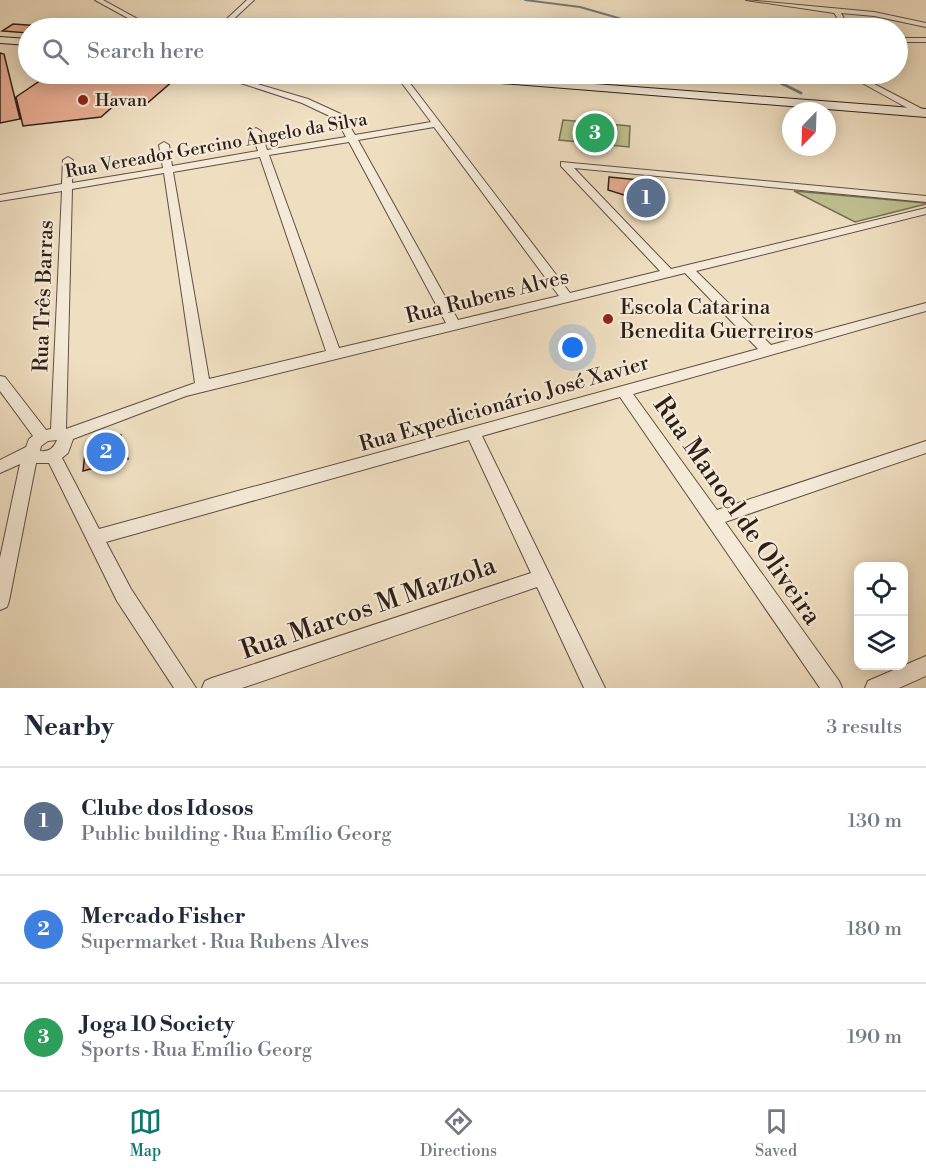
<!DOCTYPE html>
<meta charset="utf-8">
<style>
:root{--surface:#fff;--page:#f6f6f7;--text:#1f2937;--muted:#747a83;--line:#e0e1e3;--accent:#0f766e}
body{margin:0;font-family:"Libre Bodoni",serif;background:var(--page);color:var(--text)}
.controls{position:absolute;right:18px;bottom:18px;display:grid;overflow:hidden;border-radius:12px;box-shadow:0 3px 15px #0003}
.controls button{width:54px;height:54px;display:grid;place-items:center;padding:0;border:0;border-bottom:2px solid var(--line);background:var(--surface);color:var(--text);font:30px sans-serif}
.compass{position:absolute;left:782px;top:102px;width:54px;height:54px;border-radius:50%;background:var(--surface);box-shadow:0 3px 15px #0003;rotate:203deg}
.you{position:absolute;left:573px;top:348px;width:21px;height:21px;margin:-15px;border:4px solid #fff;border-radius:50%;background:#1a73e8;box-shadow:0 0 0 9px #1a73e833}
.badge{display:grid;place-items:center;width:39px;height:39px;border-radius:50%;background:var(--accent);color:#fff;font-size:20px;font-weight:700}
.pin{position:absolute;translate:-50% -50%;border:3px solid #fff;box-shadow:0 2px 6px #0006}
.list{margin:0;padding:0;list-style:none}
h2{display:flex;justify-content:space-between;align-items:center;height:78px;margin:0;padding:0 24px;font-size:26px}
h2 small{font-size:20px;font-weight:400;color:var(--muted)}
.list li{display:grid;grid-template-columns:39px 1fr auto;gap:18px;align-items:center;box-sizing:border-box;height:108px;padding:0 24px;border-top:2px solid var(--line)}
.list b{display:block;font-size:22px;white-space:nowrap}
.list p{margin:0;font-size:20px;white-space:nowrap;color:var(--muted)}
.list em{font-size:20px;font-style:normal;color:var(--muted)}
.icon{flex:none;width:33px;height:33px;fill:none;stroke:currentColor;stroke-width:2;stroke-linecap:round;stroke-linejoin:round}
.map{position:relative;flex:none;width:926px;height:688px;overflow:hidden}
.search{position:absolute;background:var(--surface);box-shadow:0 3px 15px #0003;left:18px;right:18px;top:18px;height:66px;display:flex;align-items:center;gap:15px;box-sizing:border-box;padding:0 21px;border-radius:33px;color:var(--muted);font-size:22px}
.sheet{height:402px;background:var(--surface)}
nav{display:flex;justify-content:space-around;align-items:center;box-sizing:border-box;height:84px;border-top:2px solid var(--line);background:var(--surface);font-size:16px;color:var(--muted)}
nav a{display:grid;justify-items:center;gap:3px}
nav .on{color:var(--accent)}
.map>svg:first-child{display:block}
.green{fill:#bec090;stroke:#767054;stroke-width:1.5}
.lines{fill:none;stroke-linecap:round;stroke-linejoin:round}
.stream-far1{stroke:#707d79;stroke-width:2}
.stream{stroke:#707d79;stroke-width:3}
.building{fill:#eaaf95;stroke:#2d1f18;stroke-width:1.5}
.minor-casing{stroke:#5e4f42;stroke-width:2}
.secondary-casing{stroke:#2d1f18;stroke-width:2}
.minor{fill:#f5ead7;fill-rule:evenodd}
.secondary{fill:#f5ead7;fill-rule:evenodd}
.poi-dot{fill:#8f2418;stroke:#f5ead7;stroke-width:2}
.labels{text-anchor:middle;stroke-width:4.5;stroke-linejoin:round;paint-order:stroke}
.far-poi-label{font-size:18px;fill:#2d1f18;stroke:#f5ead7;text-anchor:start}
.far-street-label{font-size:18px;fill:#2d1f18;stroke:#f5ead7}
.street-label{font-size:21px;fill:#2d1f18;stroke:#f5ead7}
.poi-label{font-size:21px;fill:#2d1f18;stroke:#f5ead7;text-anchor:start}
.near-street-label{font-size:26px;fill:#2d1f18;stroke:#f5ead7}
</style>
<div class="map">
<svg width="926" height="688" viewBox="0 0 926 688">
<rect width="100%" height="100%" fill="#efdfc1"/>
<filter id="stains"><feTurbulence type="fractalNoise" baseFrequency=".00333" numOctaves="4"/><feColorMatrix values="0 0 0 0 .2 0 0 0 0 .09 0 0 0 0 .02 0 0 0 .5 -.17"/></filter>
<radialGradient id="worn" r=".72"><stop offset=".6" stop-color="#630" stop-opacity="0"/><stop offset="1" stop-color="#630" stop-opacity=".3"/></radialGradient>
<!-- green -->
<path class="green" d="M563,120L630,126L629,147L559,140Z
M794,191L926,203V204L855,222Z"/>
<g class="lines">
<!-- stream-far1 -->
<path class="stream-far1" d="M525,0L580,7L653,28
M762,74L784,85"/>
<!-- stream -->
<path class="stream" d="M781,83L801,93"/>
</g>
<!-- building -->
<path class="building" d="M13,24L71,28H28V33L2,31Z
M0,53L4,54L20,119L0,123Z
M50,74H181L144,106L117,103L101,117L23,126L16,97Z
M609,177L659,182V206L608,190Z
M121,435L128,459L83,471L86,444Z"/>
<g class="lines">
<!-- minor casing -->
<g class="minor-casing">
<path id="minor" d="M95,0H103L154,28H146Z
M247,0H254L224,28H217Z
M746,0L874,12L926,23V27L874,16L841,13L847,24L797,26H794V22L839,20L834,13Z
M898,38H926V42H898Z
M213,74H224L308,99L343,115L355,135L431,122L395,74H403L570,293L660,271L561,166V162L926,196V202L574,168L671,269L926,208V214L696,271L771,345L926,303V311L633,394L717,510L926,441V453L725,522L839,681L842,688H820L620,397L482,436L605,688H584L537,587L242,688H202L205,681L212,678L531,573L469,440L106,542L131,589L196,688H174L117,601L49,463H36L9,601L7,607L0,610V558L20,464L0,473V460L26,447L29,439L33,436L0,391V376L5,377L46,430L51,429L62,191L0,201V195L62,184L63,160L68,157L73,160L72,183L163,168L159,145L164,142L169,145L172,166L258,151L251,131L256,128L261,131L267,150L346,137L336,119L302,103ZM434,127L559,296L458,320L358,140ZM349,142L446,323L339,348L269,155ZM260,157L326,351L209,379L173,172ZM164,173L195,383L66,429L72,189ZM685,273L758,349L99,529L62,458L68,453L73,439L186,396ZM57,440C54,448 49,452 40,451L41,446L48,441Z
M846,74H855L926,111V115H920Z
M926,656V676L899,688H865L868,681Z"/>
</g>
<!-- secondary casing -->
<g class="secondary-casing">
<path id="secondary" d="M0,37L28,39V45L0,43Z
M422,74H463L926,109V117L427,77Z"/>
</g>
<!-- minor -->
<use href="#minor" class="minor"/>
<!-- secondary -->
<use href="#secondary" class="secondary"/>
</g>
<!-- markers -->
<g class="poi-dot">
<circle cx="83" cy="100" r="6"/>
<circle cx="608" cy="319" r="6"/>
</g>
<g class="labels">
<!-- far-poi labels -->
<g class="far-poi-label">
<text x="95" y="106">Havan</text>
</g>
<!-- far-street labels -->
<g class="far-street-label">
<text transform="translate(216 145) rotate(-10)" y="6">Rua Vereador Gercino Ângelo da Silva</text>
</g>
<!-- street labels -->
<g class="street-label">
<text transform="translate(43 296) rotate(-88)" y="7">Rua Três Barras</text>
<text transform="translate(487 296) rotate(-14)" y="7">Rua Rubens Alves</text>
<text transform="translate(504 403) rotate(-16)" y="7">Rua Expedicionário José Xavier</text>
</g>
<!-- poi labels -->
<g class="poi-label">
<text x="620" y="314">Escola Catarina<tspan x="620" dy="24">Benedita Guerreiros</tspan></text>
</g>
<!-- near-street labels -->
<g class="near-street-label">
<text transform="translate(738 510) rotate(55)" y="9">Rua Manoel de Oliveira</text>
<text transform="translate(368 607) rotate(-19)" y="9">Rua Marcos M Mazzola</text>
</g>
</g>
<rect width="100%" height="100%" filter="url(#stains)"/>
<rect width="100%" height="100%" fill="url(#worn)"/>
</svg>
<div class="controls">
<button><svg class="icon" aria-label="locate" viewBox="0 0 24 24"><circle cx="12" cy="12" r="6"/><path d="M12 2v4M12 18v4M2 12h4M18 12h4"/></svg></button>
<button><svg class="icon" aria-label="layers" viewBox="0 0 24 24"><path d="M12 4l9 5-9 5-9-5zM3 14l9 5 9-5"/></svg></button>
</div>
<svg class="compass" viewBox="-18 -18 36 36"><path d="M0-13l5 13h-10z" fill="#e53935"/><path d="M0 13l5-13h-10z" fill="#747a83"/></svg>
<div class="you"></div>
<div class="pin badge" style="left:646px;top:198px;background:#5c6f8a">1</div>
<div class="pin badge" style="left:106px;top:452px;background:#3f7fe0">2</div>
<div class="pin badge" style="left:595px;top:133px;background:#2e9e5b">3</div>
<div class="search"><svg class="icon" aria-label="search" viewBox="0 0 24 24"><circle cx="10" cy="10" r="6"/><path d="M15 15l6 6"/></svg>Search here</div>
</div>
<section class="sheet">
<h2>Nearby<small>3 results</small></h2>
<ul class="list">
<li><span class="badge" style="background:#5c6f8a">1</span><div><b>Clube dos Idosos</b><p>Public building · Rua Emílio Georg</p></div><em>130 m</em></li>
<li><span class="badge" style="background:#3f7fe0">2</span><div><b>Mercado Fisher</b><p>Supermarket · Rua Rubens Alves</p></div><em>180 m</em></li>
<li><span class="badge" style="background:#2e9e5b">3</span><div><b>Joga 10 Society</b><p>Sports · Rua Emílio Georg</p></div><em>190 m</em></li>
</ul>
</section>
<nav>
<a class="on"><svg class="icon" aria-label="map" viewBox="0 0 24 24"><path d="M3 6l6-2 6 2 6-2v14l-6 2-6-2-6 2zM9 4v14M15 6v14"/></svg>Map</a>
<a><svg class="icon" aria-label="directions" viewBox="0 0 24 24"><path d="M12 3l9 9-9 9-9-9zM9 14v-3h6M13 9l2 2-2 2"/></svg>Directions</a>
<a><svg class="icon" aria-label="saved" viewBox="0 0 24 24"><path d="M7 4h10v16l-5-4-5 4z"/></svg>Saved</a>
</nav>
